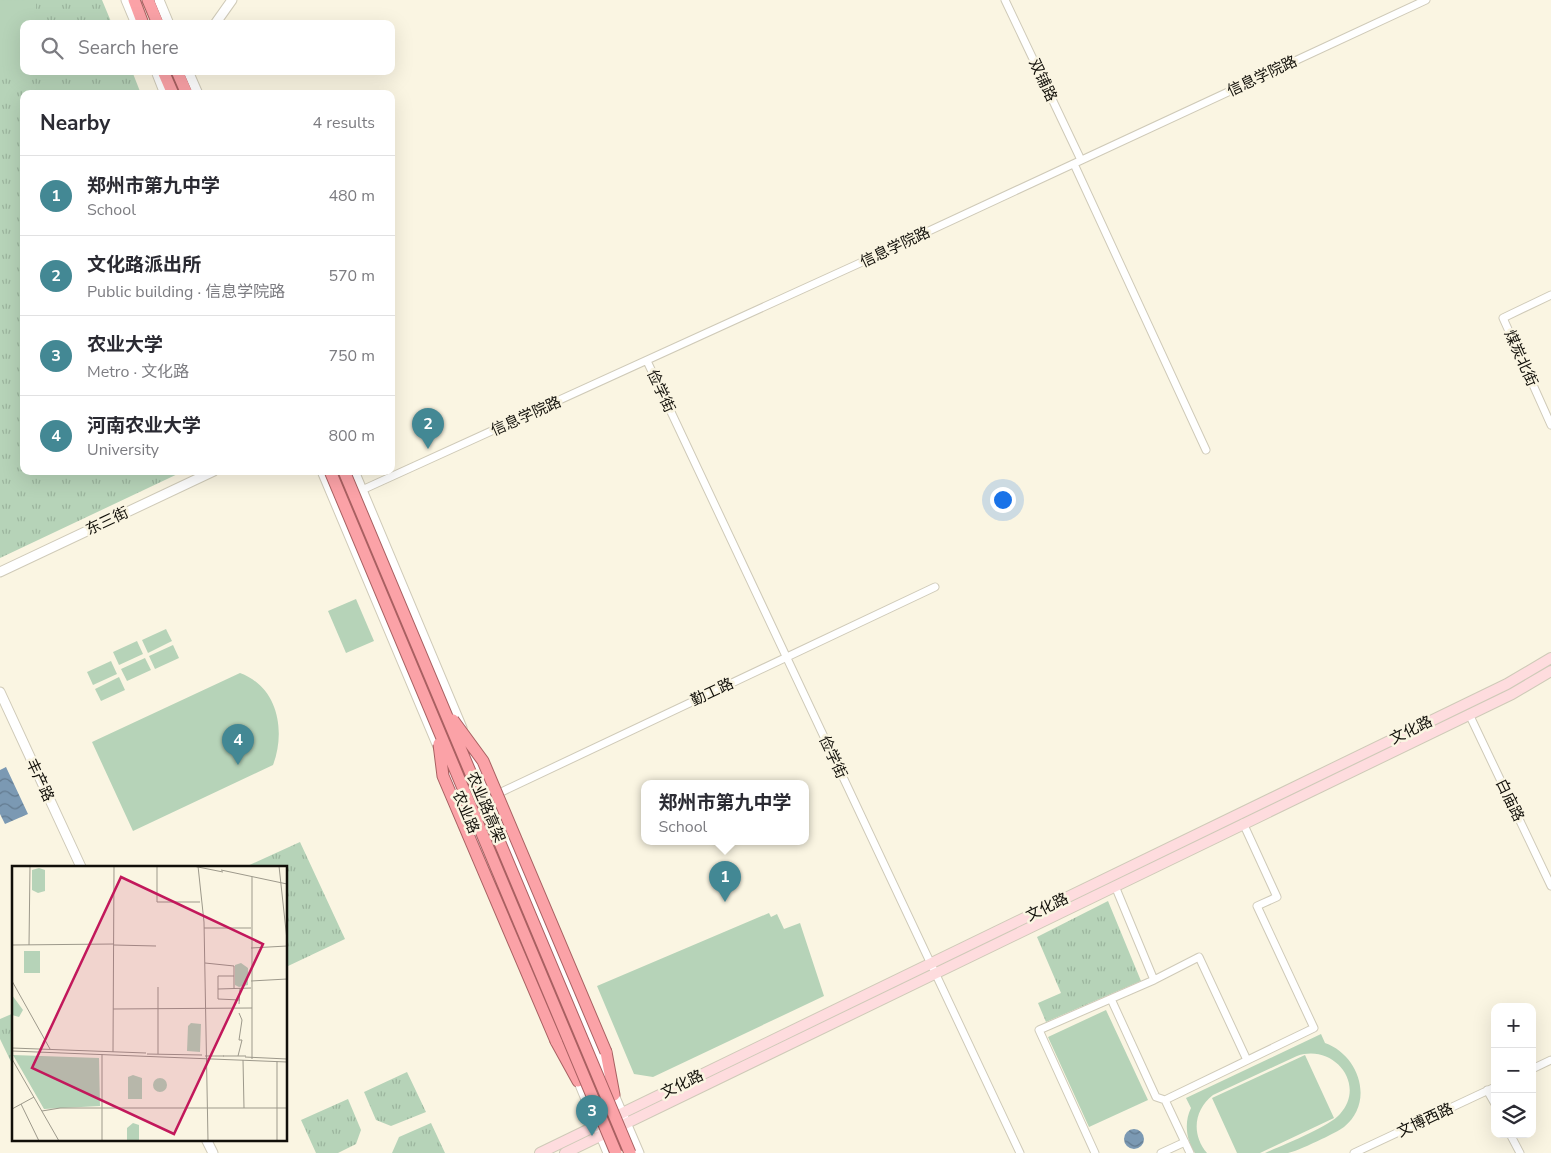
<!DOCTYPE html>
<meta charset="utf-8">
<style>
:root{--surface:#fff;--page:#f7f7f7;--text:#2b2b33;--muted:#7c7c81;--line:#e1e1e2;--accent:#438894}
body{margin:0;font-family:"Nunito Sans","Noto Sans SC",sans-serif;background:var(--page);color:var(--text)}
.controls{position:absolute;right:15px;bottom:15px;display:grid;overflow:hidden;border-radius:10px;box-shadow:0 5px 20px #0002}
.controls button{width:45px;height:45px;display:grid;place-items:center;padding:0;border:0;border-bottom:1px solid var(--line);background:var(--surface);color:var(--text);font:25px sans-serif}
.you{position:absolute;left:1002px;top:499px;width:18px;height:18px;margin:-12px;border:4px solid #fff;border-radius:50%;background:#1a73e8;box-shadow:0 0 0 8px #1a73e833}
.badge{display:grid;place-items:center;width:32px;height:32px;border-radius:50%;background:var(--accent);color:#fff;font-size:16px;font-weight:700}
.pin{position:absolute;translate:-50% -41px;filter:drop-shadow(0 1px 2px #0008)}
.pin::after{content:'';position:absolute;top:26px;width:18px;height:15px;background:inherit;clip-path:polygon(0 0,100% 0,50% 100%)}
.popup{position:absolute;left:641px;top:780px;width:168px;height:65px;box-sizing:border-box;display:grid;place-content:center;border-radius:10px;background:var(--surface);filter:drop-shadow(0 1px 4px #0005);font-size:16px;white-space:nowrap;color:var(--muted)}
.popup b{font-size:19px;color:var(--text)}
.popup::after{content:'';position:absolute;left:50%;top:100%;margin-left:-10px;border:10px solid transparent;border-top-color:var(--surface)}
.list{margin:0;padding:0;list-style:none}
h2{display:flex;justify-content:space-between;align-items:center;height:65px;margin:0;padding:0 20px;font-size:21px}
h2 small{font-size:16px;font-weight:400;color:var(--muted)}
.list li{display:grid;grid-template-columns:32px 1fr auto;gap:15px;align-items:center;box-sizing:border-box;height:80px;padding:0 20px;border-top:1px solid var(--line)}
.list b{display:block;font-size:19px;white-space:nowrap}
.list p{margin:0;font-size:16px;white-space:nowrap;color:var(--muted)}
.list em{font-size:16px;font-style:normal;color:var(--muted)}
.icon{flex:none;width:28px;height:28px;fill:none;stroke:currentColor;stroke-width:2;stroke-linecap:round;stroke-linejoin:round}
.map{position:relative;flex:none;width:1551px;height:1153px;overflow:hidden}
.search{position:absolute;background:var(--surface);box-shadow:0 5px 20px #0002;left:20px;top:20px;width:375px;height:55px;display:flex;align-items:center;gap:12px;box-sizing:border-box;padding:0 18px;border-radius:10px;color:var(--muted);font-size:19px}
.panel{position:absolute;background:var(--surface);box-shadow:0 5px 20px #0002;left:20px;top:90px;width:375px;height:385px;border-radius:10px}
.map>svg:first-child{display:block}
.grass{fill:url(#grass-tufts)}
.pitch{fill:#b6d3b8}
.water{fill:url(#water-waves)}
.lines{fill:none;stroke-linecap:round;stroke-linejoin:round}
.minor-casing{stroke:#cfcab8;stroke-width:9}
.tertiary-casing{stroke:#cfcab8;stroke-width:11}
.secondary-casing{stroke:#cfcab8;stroke-width:12}
.trunk-casing{stroke:#a86061;stroke-width:13}
.minor{stroke:#fff;stroke-width:7}
.tertiary{stroke:#fff;stroke-width:9}
.secondary{stroke:#fedcde;stroke-width:10}
.trunk{stroke:#fba2a7;stroke-width:11}
.trunk-bridge-casing{stroke:#a86061;stroke-width:13;stroke-linecap:butt}
.trunk-bridge{stroke:#fba2a7;stroke-width:11}
.labels{text-anchor:middle;stroke-width:5;stroke-linejoin:round;paint-order:stroke}
.street-label{font-size:15px;fill:#110f09;stroke:#faf5e2}
.inset-road{fill:none;stroke:#9d998b;stroke-width:1}
.view{fill:#c2185b;fill-opacity:0.15;stroke:#c2185b;stroke-width:2.5}
.inset-edge{fill:none;stroke:#110f09;stroke-width:2.5}
</style>
<div class="map">
<svg width="1551" height="1153" viewBox="0 0 1551 1153">
<defs>
<pattern id="grass-tufts" width="24" height="20" patternUnits="userSpaceOnUse" patternTransform="scale(1.25)"><rect width="24" height="20" fill="#b6d3b8"/><path d="M3 7l-1-3M5 7V3M7 7l1-3M15 17l-1-3M17 17v-4M19 17l1-3" fill="none" stroke="#9bb49d"/></pattern>
<pattern id="water-waves" width="16" height="10" patternUnits="userSpaceOnUse" patternTransform="scale(1.25)"><rect width="16" height="10" fill="#7b99b3"/><path d="M0 5q4-4 8 0t8 0" fill="none" stroke="#637b90"/></pattern>
</defs>
<rect width="100%" height="100%" fill="#faf5e2"/>
<!-- grass -->
<path class="grass" d="M0,0H102L112,24H24V71H132L141,94H24V471H184L0,558Z
M300,842L345,939L286,967V867H245Z
M1108,901L1141,981L1046,1022L1038,1003L1061,993L1037,937Z
M14,1013V1068L0,1039V1019Z
M407,1072L426,1112L391,1126L376,1120L364,1092Z
M348,1099L361,1130L356,1144L338,1153H316L301,1120Z
M431,1123L445,1153H392L399,1137Z"/>
<!-- pitch -->
<path class="pitch" d="M26,0H36V24H24V71H40C25,77 13,73 0,65V1Z
M356,599L374,641L346,653L328,611Z
M166,629L172,641L148,653L142,640Z
M137,641L143,654L119,665L113,652Z
M173,645L179,658L155,669L149,656Z
M145,658L151,670L127,681L121,669Z
M111,661L117,674L93,685L87,672Z
M240,673C278,687 286,731 273,765L133,831L92,742Z
M119,677L125,690L101,701L95,689Z
M769,913L771,917L777,914L784,929L800,923L824,996L653,1077L634,1074L597,986Z
M1106,1010L1148,1100L1089,1127L1048,1037Z
M1321,1034L1325,1043C1359,1055 1375,1102 1344,1127C1338,1132 1296,1152 1288,1153C1281,1153 1273,1153 1265,1153C1283,1145 1329,1127 1340,1114C1367,1084 1333,1043 1297,1056L1213,1095C1194,1110 1191,1134 1207,1153H1195C1186,1140 1184,1122 1191,1108L1186,1098Z
M1305,1055L1334,1118L1260,1153H1237L1212,1098Z"/>
<!-- water -->
<path class="water" d="M6,767L28,814L5,824L0,814V770Z
M1124 1139a10 10 0 1 1 20 0a10 10 0 1 1-20 0Z"/>
<g class="lines">
<!-- minor casing -->
<g class="minor-casing">
<path id="minor" d="M1005,0L1081,160
M1074,164L1206,450
M1551,295L1503,318L1551,425
M647,361L1020,1153
M362,490L860,263L1426,0
M1469,714L1551,886
M495,795L935,587
M1115,886L1154,980
M1111,999L1156,1097L1165,1100L1190,1153
M1532,1069L1551,1060
M1487,1090L1495,1104
M1165,1100L1314,1028L1257,906L1277,897L1243,823
M1510,1134L1520,1153
M1095,1153L1039,1030L1154,980L1199,957L1247,1060
M1161,1153L1185,1142
M1354,1153L1495,1087"/>
</g>
<!-- tertiary casing -->
<g class="tertiary-casing">
<path id="tertiary" d="M126,0L136,24
M159,0L169,24
M215,24L232,0
M156,71L165,94
M188,71L198,94
M322,471L548,1008
M354,471L462,728
M0,572L214,471
M0,692L81,867
M469,747L553,953L639,1153
M576,1075L608,1153
M206,1139L213,1153"/>
</g>
<!-- secondary casing -->
<g class="secondary-casing">
<path id="secondary" d="M540,1153L1507,684L1551,658
M565,1153L1512,694L1551,671"/>
</g>
<!-- trunk casing -->
<g class="trunk-casing">
<path id="trunk" d="M134,0L143,24
M148,0L158,24
M163,71L173,94
M177,71L187,94
M556,1041L578,1081
M606,1052L614,1095"/>
</g>
<!-- minor -->
<use href="#minor" class="minor"/>
<!-- tertiary -->
<use href="#tertiary" class="tertiary"/>
<!-- secondary -->
<use href="#secondary" class="secondary"/>
<!-- trunk -->
<use href="#trunk" class="trunk"/>
<!-- trunk-bridge casing -->
<g class="trunk-bridge-casing">
<path id="trunk-bridge" d="M330,471L616,1153
M344,471L630,1153
M453,720L483,761L606,1052
M439,744L443,776L556,1041"/>
</g>
<!-- trunk-bridge -->
<use href="#trunk-bridge" class="trunk-bridge"/>
</g>
<g class="labels">
<!-- street labels -->
<g class="street-label">
<text transform="translate(1262 76) rotate(-25)" y="5">信息学院路</text>
<text transform="translate(1043 80) rotate(65)" y="5">双铺路</text>
<text transform="translate(895 247) rotate(-25)" y="5">信息学院路</text>
<text transform="translate(1521 358) rotate(66)" y="5">煤炭北街</text>
<text transform="translate(661 391) rotate(65)" y="5">俭学街</text>
<text transform="translate(526 416) rotate(-24)" y="5">信息学院路</text>
<text transform="translate(107 521) rotate(-25)" y="5">东三街</text>
<text transform="translate(712 692) rotate(-25)" y="5">勤工路</text>
<text transform="translate(1411 730) rotate(-26)" y="5">文化路</text>
<text transform="translate(833 757) rotate(65)" y="5">俭学街</text>
<text transform="translate(40 780) rotate(65)" y="5">丰产路</text>
<text transform="translate(1510 800) rotate(64)" y="5">白庙路</text>
<text transform="translate(486 807) rotate(67)" y="5">农业路高架</text>
<text transform="translate(466 812) rotate(67)" y="5">农业路</text>
<text transform="translate(1047 907) rotate(-26)" y="5">文化路</text>
<text transform="translate(682 1084) rotate(-26)" y="5">文化路</text>
<text transform="translate(1425 1120) rotate(-25)" y="5">文博西路</text>
</g>
</g>
<!-- overview -->
<g transform="translate(12 866)">
<rect width="275" height="275" fill="#faf5e2"/>
<path d="M1,189L87,192L88,240L32,243ZM141 219a7 7 0 1 1 14 0a7 7 0 1 1-14 0Z" fill="#b6d3b8"/>
<path d="M27,2L33,4V25L26,27L20,24V4ZM12,85H28V107H12ZM229,97L236,102V119L227,121L223,119V99ZM0,129L11,144L7,151L0,149ZM179,157L189,158L188,186L175,185L176,160ZM121,209L130,212V233H116V211ZM121,257L127,259V275H115V262Z" fill="#b6d3b8"/>
<path class="inset-road" d="M20,0H133M145,0V36H188M181,0L211,6M186,0L192,56L196,275M267,0L275,74M209,4L275,18M240,11V193M192,62H239M0,79L102,78M17,79L18,0M102,79L144,80M239,82L275,80M193,97L222,100V122M222,110H206V133L228,134M0,115L38,183M239,115L275,113M146,121V188M206,123L239,122M227,138L228,122M101,143L240,142M0,182L134,187M0,185L275,196M101,186L102,0M90,188V275M135,188L190,189M193,190H212M211,190H234M226,190L230,174H227L230,154L227,147M233,191L275,193M0,193L47,275M231,194L232,242M9,238L27,275M0,243L22,231M30,245L48,242H275M265,275V195"/>
<path class="view" d="M109,11L251,78L162,268L20,202Z"/>
<rect width="275" height="275" class="inset-edge"/>
</g>
</svg>
<div class="controls">
<button>+</button>
<button>−</button>
<button><svg class="icon" aria-label="layers" viewBox="0 0 24 24"><path d="M12 4l9 5-9 5-9-5zM3 14l9 5 9-5"/></svg></button>
</div>
<div class="you"></div>
<div class="pin badge" style="left:725px;top:902px">1</div>
<div class="popup"><b>郑州市第九中学</b>School</div>
<div class="pin badge" style="left:428px;top:449px">2</div>
<div class="pin badge" style="left:592px;top:1136px">3</div>
<div class="pin badge" style="left:238px;top:765px">4</div>
<div class="search"><svg class="icon" aria-label="search" viewBox="0 0 24 24"><circle cx="10" cy="10" r="6"/><path d="M15 15l6 6"/></svg>Search here</div>
<section class="panel">
<h2>Nearby<small>4 results</small></h2>
<ul class="list">
<li><span class="badge">1</span><div><b>郑州市第九中学</b><p>School</p></div><em>480 m</em></li>
<li><span class="badge">2</span><div><b>文化路派出所</b><p>Public building · 信息学院路</p></div><em>570 m</em></li>
<li><span class="badge">3</span><div><b>农业大学</b><p>Metro · 文化路</p></div><em>750 m</em></li>
<li><span class="badge">4</span><div><b>河南农业大学</b><p>University</p></div><em>800 m</em></li>
</ul>
</section>
</div>
